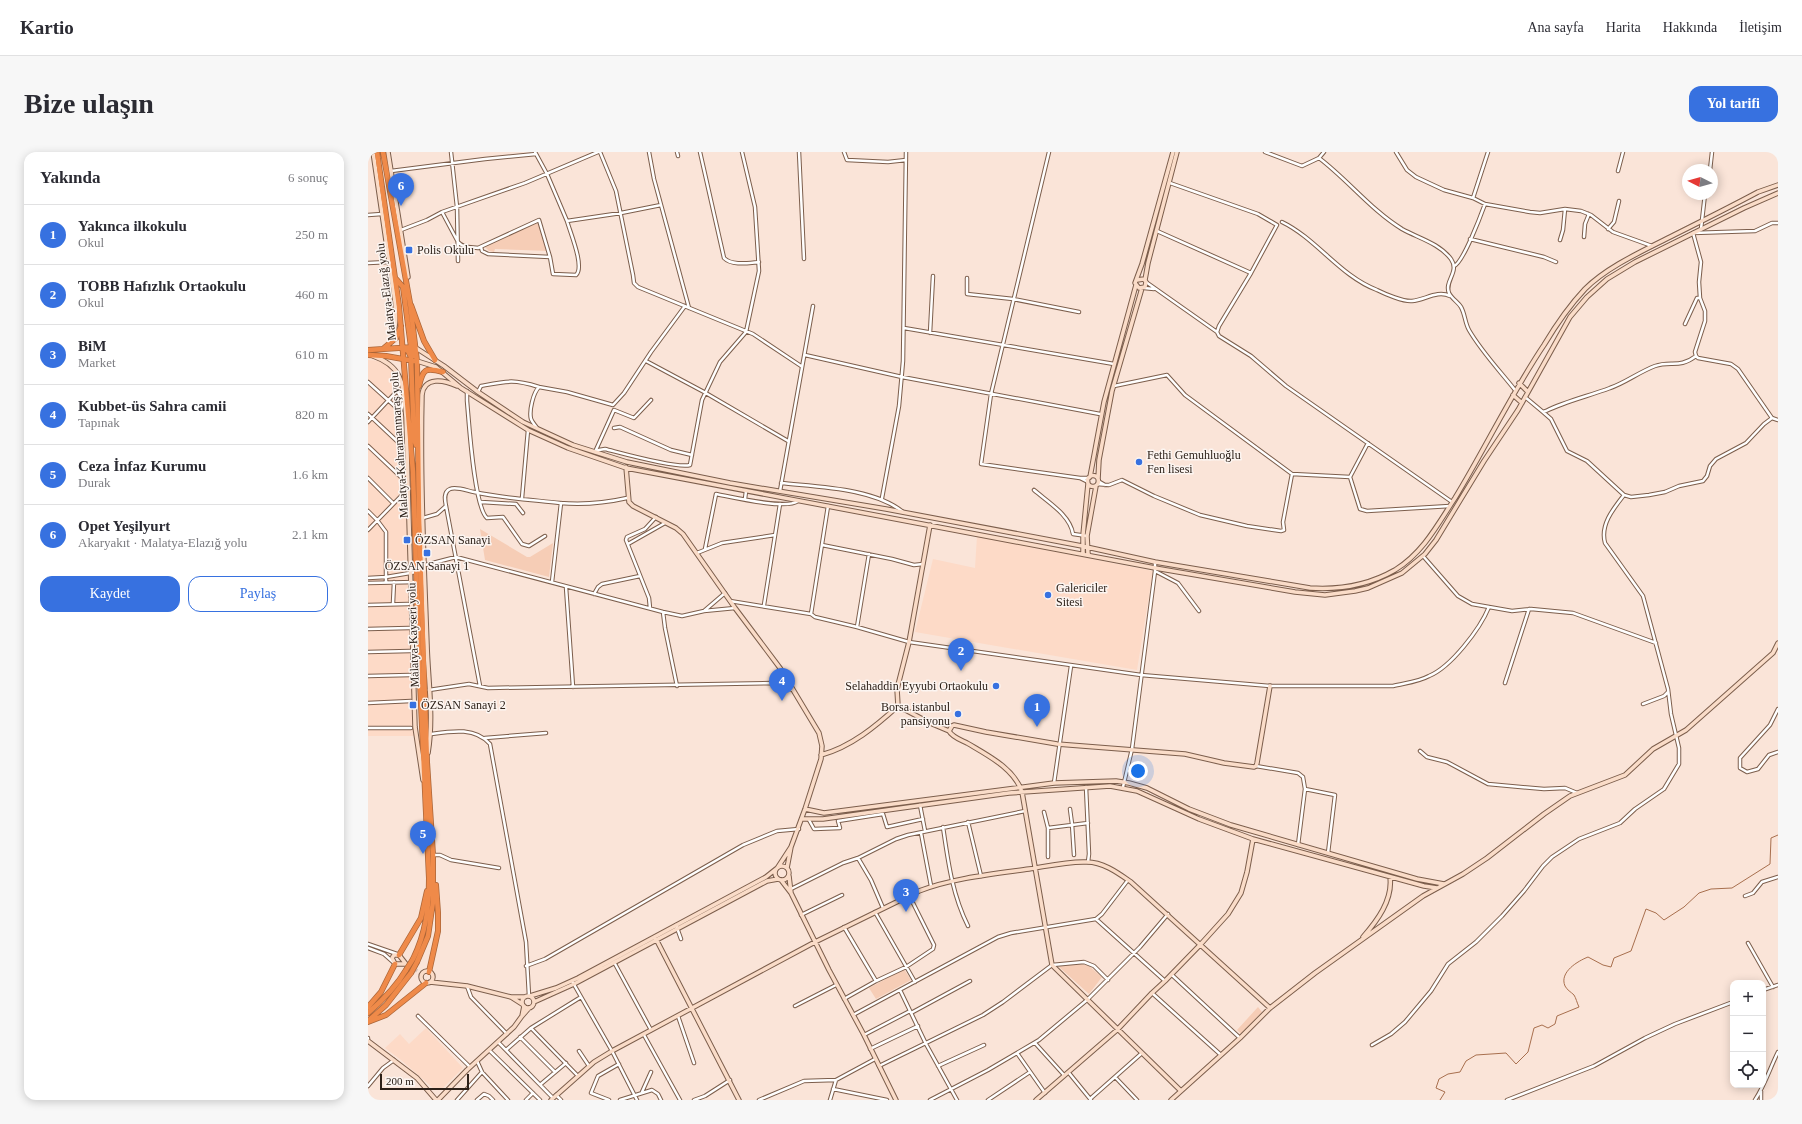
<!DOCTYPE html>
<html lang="tr">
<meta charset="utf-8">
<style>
:root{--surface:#fff;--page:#f7f7f7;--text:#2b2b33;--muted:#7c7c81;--line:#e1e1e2;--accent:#3771e0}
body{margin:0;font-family:Georgia,serif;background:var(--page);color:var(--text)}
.controls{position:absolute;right:12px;bottom:12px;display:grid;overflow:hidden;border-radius:8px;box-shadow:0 2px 10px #0003}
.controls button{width:36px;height:36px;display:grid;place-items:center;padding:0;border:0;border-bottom:1px solid var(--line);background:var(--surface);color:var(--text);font:20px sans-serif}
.compass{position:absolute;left:1314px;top:12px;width:36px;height:36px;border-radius:50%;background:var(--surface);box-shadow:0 2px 10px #0003;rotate:276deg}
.scale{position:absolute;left:12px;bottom:10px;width:89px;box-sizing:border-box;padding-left:4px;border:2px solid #2d2119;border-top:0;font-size:11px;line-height:14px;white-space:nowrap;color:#2d2119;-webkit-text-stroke:3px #fcf5f1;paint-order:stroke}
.you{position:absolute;left:770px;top:619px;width:14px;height:14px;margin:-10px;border:3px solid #fff;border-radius:50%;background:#1a73e8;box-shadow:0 0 0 6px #1a73e833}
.badge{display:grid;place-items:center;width:26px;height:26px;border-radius:50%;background:var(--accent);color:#fff;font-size:13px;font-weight:700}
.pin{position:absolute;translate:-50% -33px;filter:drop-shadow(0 1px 2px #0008)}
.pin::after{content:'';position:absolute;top:21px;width:14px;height:12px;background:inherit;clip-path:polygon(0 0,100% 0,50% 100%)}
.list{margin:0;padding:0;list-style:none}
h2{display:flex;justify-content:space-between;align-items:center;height:52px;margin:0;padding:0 16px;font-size:17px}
h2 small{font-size:13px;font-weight:400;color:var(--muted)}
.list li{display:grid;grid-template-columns:26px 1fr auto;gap:12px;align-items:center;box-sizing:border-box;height:60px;padding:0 16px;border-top:1px solid var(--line)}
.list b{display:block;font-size:15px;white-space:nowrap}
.list p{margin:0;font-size:13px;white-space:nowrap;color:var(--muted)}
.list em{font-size:13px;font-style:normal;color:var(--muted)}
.actions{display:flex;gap:8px;padding:12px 16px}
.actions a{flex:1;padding:9px 0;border:1px solid var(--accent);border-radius:12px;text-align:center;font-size:14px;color:var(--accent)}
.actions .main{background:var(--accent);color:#fff}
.icon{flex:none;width:22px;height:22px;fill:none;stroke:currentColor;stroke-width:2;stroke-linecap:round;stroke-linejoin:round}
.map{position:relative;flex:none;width:1410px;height:948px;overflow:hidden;border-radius:12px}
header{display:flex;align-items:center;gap:24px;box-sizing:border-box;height:56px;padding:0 20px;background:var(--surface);border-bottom:1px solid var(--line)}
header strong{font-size:19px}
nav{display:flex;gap:22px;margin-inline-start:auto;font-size:14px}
.intro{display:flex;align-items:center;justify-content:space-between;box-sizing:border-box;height:96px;padding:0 24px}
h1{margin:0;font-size:28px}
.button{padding:10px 18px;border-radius:12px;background:var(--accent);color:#fff;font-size:14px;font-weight:700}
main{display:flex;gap:24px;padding:0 24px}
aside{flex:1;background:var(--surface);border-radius:12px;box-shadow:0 2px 10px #0003}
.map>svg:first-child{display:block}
.built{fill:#fddac7}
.green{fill:#f6cdb6}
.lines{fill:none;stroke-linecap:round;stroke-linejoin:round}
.stream{stroke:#a86f4e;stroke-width:1}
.secondary-tunnel{stroke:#d1bdb2;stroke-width:3.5;stroke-dasharray:3.5 2;stroke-linecap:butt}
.street-casing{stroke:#7c5e4c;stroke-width:4.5}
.secondary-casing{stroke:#7c5e4c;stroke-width:5.5}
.highway-casing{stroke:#ab6538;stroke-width:6}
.street{stroke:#fff;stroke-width:2.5}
.secondary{stroke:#fadcc8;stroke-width:3.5}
.highway{stroke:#ef8a49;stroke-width:4.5}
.highway-bridge-casing{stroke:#ab6538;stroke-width:6;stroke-linecap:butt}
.highway-bridge{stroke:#ef8a49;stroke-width:4.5}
.poi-dot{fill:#3771e0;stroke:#fcf5f1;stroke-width:1.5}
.labels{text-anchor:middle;stroke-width:3;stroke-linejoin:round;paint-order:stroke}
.poi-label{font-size:12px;fill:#2d2119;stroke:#fcf5f1;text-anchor:start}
.street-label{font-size:12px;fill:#2d2119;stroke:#fcf5f1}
</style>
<header>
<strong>Kartio</strong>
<nav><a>Ana sayfa</a><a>Harita</a><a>Hakkında</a><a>İletişim</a></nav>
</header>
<div class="intro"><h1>Bize ulaşın</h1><a class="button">Yol tarifi</a></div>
<main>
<aside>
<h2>Yakında<small>6 sonuç</small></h2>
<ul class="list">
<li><span class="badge">1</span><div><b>Yakınca ilkokulu</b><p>Okul</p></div><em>250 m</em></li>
<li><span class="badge">2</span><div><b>TOBB Hafızlık Ortaokulu</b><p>Okul</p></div><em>460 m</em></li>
<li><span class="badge">3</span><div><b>BiM</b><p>Market</p></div><em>610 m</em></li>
<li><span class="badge">4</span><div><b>Kubbet-üs Sahra camii</b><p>Tapınak</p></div><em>820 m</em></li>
<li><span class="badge">5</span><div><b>Ceza İnfaz Kurumu</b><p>Durak</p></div><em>1.6 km</em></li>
<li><span class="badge">6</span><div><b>Opet Yeşilyurt</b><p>Akaryakıt · Malatya-Elazığ yolu</p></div><em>2.1 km</em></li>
</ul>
<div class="actions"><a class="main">Kaydet</a><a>Paylaş</a></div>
</aside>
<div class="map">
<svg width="1410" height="948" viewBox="0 0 1410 948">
<rect width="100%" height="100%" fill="#fae4d8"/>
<!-- built -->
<path class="built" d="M0,208L15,209L20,212L31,225L36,255L46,584H0Z
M609,384L785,419L769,518L547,480L565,407L607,416Z
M58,876L95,916L73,938L66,937L33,908L17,896L32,882L41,892Z"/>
<!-- green -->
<path class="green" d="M170,71L180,97V99L127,97L126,100L121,99L116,94L117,92Z
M112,377L159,405H162L185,391L181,425L117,408Z
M709,811L721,814L734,825L721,842L691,815V813Z
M536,817L543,828L508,847L501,836Z
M890,855L894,860L873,882L869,878Z"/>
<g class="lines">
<!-- stream -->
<path class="stream" d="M1072,948L1077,940L1068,936L1071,927L1080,922L1092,920L1098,909L1108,903L1138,901L1148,912L1160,900L1166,876L1174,873L1180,876L1187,872L1189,864L1211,855C1209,851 1208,846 1206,843C1203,840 1199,838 1197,834C1191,820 1210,809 1220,805L1235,813L1243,815L1246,806L1263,799L1278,757L1288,761L1296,768L1316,755L1331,741L1343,737L1364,736L1402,712L1403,686L1410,683"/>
<!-- secondary-tunnel -->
<path class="secondary-tunnel" d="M39,812L49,819"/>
<!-- street casing -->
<g class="street-casing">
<path id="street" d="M83,0L89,55L90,109
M167,0L179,22L199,69L253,61L293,53
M232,0L248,39L265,123L266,131L270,135L385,182L433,214
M281,0L286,27L321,156
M309,0L310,4
M332,0L356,106C364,114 380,111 391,110
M431,0L436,107
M476,0L479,8L520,10L538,8
M681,0L623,242L613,312L712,326
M897,0L934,14L951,6L956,0
M1028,0L1039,18L1048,25L1076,38L1105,46L1117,52L1162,60L1172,61L1197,57L1213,59L1223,63L1245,80L1284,94
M951,6C980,28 1003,58 1034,77C1050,86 1071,91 1083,107C1092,120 1076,129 1081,141C1084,147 1090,150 1093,155C1097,162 1097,171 1101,178C1113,199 1132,219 1147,238
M1342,18L1344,0
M23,19L117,7L168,2
M1250,19L1255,0
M1105,46L1120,0
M74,60L90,90C95,96 103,95 110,96L171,68L182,105
M0,63L14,62
M914,70C949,87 972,124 1009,138C1017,142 1036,150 1044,149C1057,148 1069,138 1082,144
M1410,71H1404L1387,79L1325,81L1333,110L1331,130L1332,146L1337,159V169L1327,200L1328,204L1330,206L1363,212L1370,217L1404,266L1410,268
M1240,77L1246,70L1251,49
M1333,77L1337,42
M33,78L59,68L74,60L157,31L230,0
M789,79L883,121L909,73L890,62L802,31
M1216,85L1217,72L1221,62
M1102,87L1176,105L1188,110
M1192,88L1195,78L1197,57
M110,96L113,95L114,99L120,102L182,105L185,122L208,123C217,115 202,80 199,69
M0,111L21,110
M1086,114C1095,111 1113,63 1117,52
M883,121L851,174L849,180L851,184L883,204L918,234L1084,350
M599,126V142L645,147L711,160
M778,130L849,180
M776,136L786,137
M1317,172L1329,146H1332
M536,176L746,212
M562,181L565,124
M437,203L534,225L732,262
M278,209L336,240L420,289
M0,230L31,258H33L36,249L29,239L0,270
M746,234L799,223L817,243L924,322L982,325
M99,239V249C101,270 106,355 119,366L135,365L154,392L161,394L177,384
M110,240L113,234C139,229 145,227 171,235
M1157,245L1175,260L1178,259C1198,249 1221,244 1242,236C1257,231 1271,220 1287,214C1303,208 1311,217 1328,204
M0,262L31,291
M169,276C167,273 164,270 163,267C161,259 165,241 171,235L199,240L245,253L256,241L283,200L317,154
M246,276L252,275L303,298L324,303
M1000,291L982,325L992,357L999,359L1082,354
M0,294L35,327
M227,300L246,258L266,266L283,248
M228,300L231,298L237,297C253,301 309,317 322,313L334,248L352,210L378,180L391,119L387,55L374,0
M0,326L25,351
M730,329L737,333
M720,330L712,326H721
M413,331C450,335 506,336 535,360
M729,332L741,333L754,328L786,344L832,363L879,374L913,379L916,378L915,370L924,322
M666,338C680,350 702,363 705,382L719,384
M412,339L445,154
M1256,343L1263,345L1281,343L1297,340L1311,334L1335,329L1339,324L1342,314L1348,307L1378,291L1396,272L1404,266
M154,346L160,278
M514,346L531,254L535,209L538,0
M377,347L378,339
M113,350L148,352L155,361
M0,359L9,368L18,380V430
M55,366L69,362L78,354
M0,378L36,341
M260,392L297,371
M454,393L524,407L546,413L555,412
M337,397L348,342C364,345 418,358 430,349
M329,401L354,391L407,383
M1055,404L1090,444L1104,452L1144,459L1163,457L1205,461L1288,491
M787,410V419L810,431L831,459
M57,413L88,405L295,460L314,464L336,459
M0,426L18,425L48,420
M184,430L193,351
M0,431L48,430
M198,435L205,535
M357,441L336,459L367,456
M226,442L230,435L234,432L272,424
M362,449L443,462L447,465L489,475L541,490L773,523L902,534H1025C1037,531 1050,530 1061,524C1083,515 1112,477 1121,455
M25,451L26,430
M0,453L40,452
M396,453L412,352
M282,456L281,446L258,388L259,385L277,377L288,365
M295,460L297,476L309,534
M443,462L460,354
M489,475L501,402
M0,477L41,476
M0,500L42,499
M0,524L42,523
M1137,531L1161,457
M112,534L78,354C77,349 75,340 82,337C88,334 100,339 106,340C133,346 165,348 192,351C215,353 237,351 259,346
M61,538L101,532L120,536L405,531L425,538
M0,551L43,549
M1275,552L1296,544L1300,540
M1410,557L1402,573L1372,606V616L1379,620L1390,617L1401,603L1410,600
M0,576H43
M63,582C84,579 107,575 122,592L158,790L161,844
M117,586L178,581
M1052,599L1059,605L1079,610L1120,632L1176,637L1197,636L1209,641
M888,614L930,621L935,625L937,637L930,693
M686,631L703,514
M718,635L721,702L720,710
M755,635L764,597L787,419
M937,637L967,643L960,701
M552,653L557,679
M702,657L704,672L706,703
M676,660L680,676V705
M441,668L446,677L472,676L470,669L515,662L519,675L555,667
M600,670L613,724
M575,675C580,709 584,742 600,774
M680,676L720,671
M553,681L563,734
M65,703H72L83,708L131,716
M423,737L475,711L490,706
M1377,744L1385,741L1394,730L1410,725
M515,756L503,728L490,706L528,687L540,683L657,659
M507,760L547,830
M433,763L474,743
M728,767L797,829
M308,773L313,787
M476,775L508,829
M1380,791L1405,835
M0,792L29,802
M0,796L16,802L25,810
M246,810L283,878
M158,814L177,807L375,693L409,679L431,677
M804,823L872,886
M204,829L244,899L269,948
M99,834L103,845L139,882
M532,838L558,892L589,948
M1395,838L1410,833
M784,841L853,903
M476,847L508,829L538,815L565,797L566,793L541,743
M427,854L468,833
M543,861L602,829
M485,863L630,785L643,781L728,767L734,762L760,728
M50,864L102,915
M310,864L326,911
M163,876L210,924
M276,883L312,948
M496,883L542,859
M152,885L187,920
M0,887V886
M130,890L185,946
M667,891L696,923
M1004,893L1023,882L1037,870L1063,839L1080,812L1108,790L1134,764L1156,739L1175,714L1184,705L1211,687L1252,671L1267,657L1296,637L1311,612V596L1303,562L1300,537L1275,444L1237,391C1232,373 1245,357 1256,343L1219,309L1199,299L1183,267L1175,260
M502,897L550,874
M121,898L172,948
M138,898L163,876L213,845
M211,899L221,914
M649,901L677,941
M109,909L114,920L140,948
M511,914L615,863L635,850L684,813L716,810L726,814L740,828
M570,914L616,893
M701,921L723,948
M747,925L769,948
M173,932L198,911
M0,934L15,916L26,908
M465,937L519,948
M1393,939V948
M274,940L283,920
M188,943L193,948
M722,947L774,901
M89,948L114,920
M109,948L116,942L121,944L125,948
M158,948L165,941
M241,948L223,941L230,924L251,912
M252,948L284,938L290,942L293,948
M326,948L337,944L362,928
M391,948L436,929L468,928L507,907
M462,948L468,928
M562,948L620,918L671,888L719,848L772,795L800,762
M620,948L662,920
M1139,948L1226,914L1277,886L1307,872L1365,850
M1387,948C1397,933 1402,916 1410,900"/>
</g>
<!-- secondary casing -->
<g class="secondary-casing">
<path id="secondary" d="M5,0L27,150C28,166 29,176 22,190
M20,0L40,125
M769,128L776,127L778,130L777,135L771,136L767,131L774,112L805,0
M777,128L780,111L809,0
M48,196L76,214L110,240L155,270L205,293L259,310L362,331L518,357L714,394L787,410L942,436C972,438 1001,433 1027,418C1055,401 1070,372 1087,346C1118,295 1143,242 1176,193C1188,173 1201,154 1217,137C1240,114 1277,98 1306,83C1334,69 1362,55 1390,40L1410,33
M5,204C37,215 35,235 38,265L47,575L55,628
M49,209L68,215L93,236L160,278L200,296L258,316L787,416L927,440L957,443L987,439L1000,436L1034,421L1057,402L1068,388L1116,309L1150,258L1202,165L1219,145L1239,127L1267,110L1376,56L1410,41
M1151,231L1160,240
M1145,243L1154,251
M258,315L261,350L265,354L308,376L315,382L367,456L412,516L451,581L454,594L453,607L437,657L423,695
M719.5 329a5.5 5.5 0 1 1 11 0a5.5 5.5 0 1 1-11 0Z
M722,325L736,250L768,133
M730,327L731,308L744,239L774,136
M715,401V383L720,332
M720,402L719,384L728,334
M530,554L562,571L581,579
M60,601C66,565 60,528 59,492C56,409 52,326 54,243C56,224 76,228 89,234
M453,603C483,595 508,574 530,554L529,537L541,490L562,373
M437,657L456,661L686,631L748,629L761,631L779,636L821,657L863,673L1049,727L1076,732
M434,667H455L641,641L742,634L769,639L831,667L885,687L1056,734L1069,736
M407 721a7 7 0 1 1 14 0a7 7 0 1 1-14 0Z
M410,715L423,695L419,716
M413,728L423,741L421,724
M423,741L461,818L496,883L528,948
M995,785C1009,769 1025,748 1022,725
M288,787L371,948
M26,803H31L38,812H27L24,806Z
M53 825a6 6 0 1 1 12 0a6 6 0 1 1-12 0Z
M62,830L99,834L143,845
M162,844L188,836L210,826L398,725L408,717
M154 850a6 6 0 1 1 12 0a6 6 0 1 1-12 0Z
M166,850L206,832L399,729L410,727
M154,852L143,845H157
M156,854L154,864L161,856
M0,889L49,926L68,948
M813,939L684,813L654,640C646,616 619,603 599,591C593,588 584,585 581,579L584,574L586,573L618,580L689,592L817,602L856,611L886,615L888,614L889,611L902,534
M70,948L99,918L146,875L154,864
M183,948L226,910L244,899L447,790L551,739C585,726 625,722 661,717C680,714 700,709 719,710C735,710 750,721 763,730L902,856
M668,948L749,878L784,841L797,829L832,793L860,762L873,741L879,720L885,687
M803,948L872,886L902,856L947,821L1055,744L1095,722L1119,706L1176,662L1202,644L1257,623L1285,597L1318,578L1405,501L1410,491"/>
</g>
<!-- highway casing -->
<g class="highway-casing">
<path id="highway" d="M9,0L31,154L45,320L51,509L61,726C61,755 58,781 45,807
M15,0L42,151L49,209L51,367L59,610L65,703V750L60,784L49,810
M28,127L35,135L43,195L46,204
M43,153L56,189L67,208
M16,196L28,186L33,174
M35,196L40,199L43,205L46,287L48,293
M0,198L46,195
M0,203L18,204L46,209
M51,234C55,217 57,215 75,220
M31,803L53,766L59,739
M61,820L70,779V761L68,733
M0,855L13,840L27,812
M0,861C15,848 28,835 38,818
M0,869L18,853L43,821
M0,870L18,863L58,831"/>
</g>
<!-- street -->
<use href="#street" class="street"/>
<!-- secondary -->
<use href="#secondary" class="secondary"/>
<!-- highway -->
<use href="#highway" class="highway"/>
<!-- highway-bridge casing -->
<g class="highway-bridge-casing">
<path id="highway-bridge" d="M38,818L45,807
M43,821L49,810"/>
</g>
<!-- highway-bridge -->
<use href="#highway-bridge" class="highway-bridge"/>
</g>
<!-- markers -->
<g class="poi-dot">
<rect x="37" y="94" width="8" height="8" rx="2"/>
<circle cx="771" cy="310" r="4"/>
<rect x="35" y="384" width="8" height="8" rx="2"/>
<rect x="55" y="397" width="8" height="8" rx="2"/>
<circle cx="680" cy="443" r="4"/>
<circle cx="628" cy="534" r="4"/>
<rect x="41" y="549" width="8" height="8" rx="2"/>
<circle cx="590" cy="562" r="4"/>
</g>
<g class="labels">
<!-- poi labels -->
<g class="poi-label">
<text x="49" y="102">Polis Okulu</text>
<text x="779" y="307">Fethi Gemuhluoğlu<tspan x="779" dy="14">Fen lisesi</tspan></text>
<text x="47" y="392">ÖZSAN Sanayi</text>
<text x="59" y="418" text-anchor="middle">ÖZSAN Sanayi 1</text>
<text x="688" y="440">Galericiler<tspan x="688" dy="14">Sitesi</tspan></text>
<text x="620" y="538" text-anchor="end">Selahaddin Eyyubi Ortaokulu</text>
<text x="53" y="557">ÖZSAN Sanayi 2</text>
<text x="582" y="559" text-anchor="end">Borsa istanbul<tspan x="582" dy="14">pansiyonu</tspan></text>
</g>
<!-- street labels -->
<g class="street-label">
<text transform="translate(18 140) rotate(-97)" y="4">Malatya-Elazığ yolu</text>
<text transform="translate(31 293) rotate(-94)" y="4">Malatya-Kahramanmaraş yolu</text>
<text transform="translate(45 483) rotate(-92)" y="4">Malatya-Kayseri yolu</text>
</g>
</g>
</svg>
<div class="controls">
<button>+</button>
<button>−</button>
<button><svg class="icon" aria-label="locate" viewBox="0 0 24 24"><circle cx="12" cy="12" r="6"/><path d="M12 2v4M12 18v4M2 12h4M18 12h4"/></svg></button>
</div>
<svg class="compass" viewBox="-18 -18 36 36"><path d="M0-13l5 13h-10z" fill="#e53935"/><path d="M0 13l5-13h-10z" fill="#7c7c81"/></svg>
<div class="scale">200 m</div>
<div class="you"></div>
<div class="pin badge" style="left:669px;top:575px">1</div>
<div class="pin badge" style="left:593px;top:519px">2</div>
<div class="pin badge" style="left:538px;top:760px">3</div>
<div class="pin badge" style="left:414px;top:549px">4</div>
<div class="pin badge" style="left:55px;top:702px">5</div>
<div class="pin badge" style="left:33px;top:54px">6</div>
</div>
</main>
